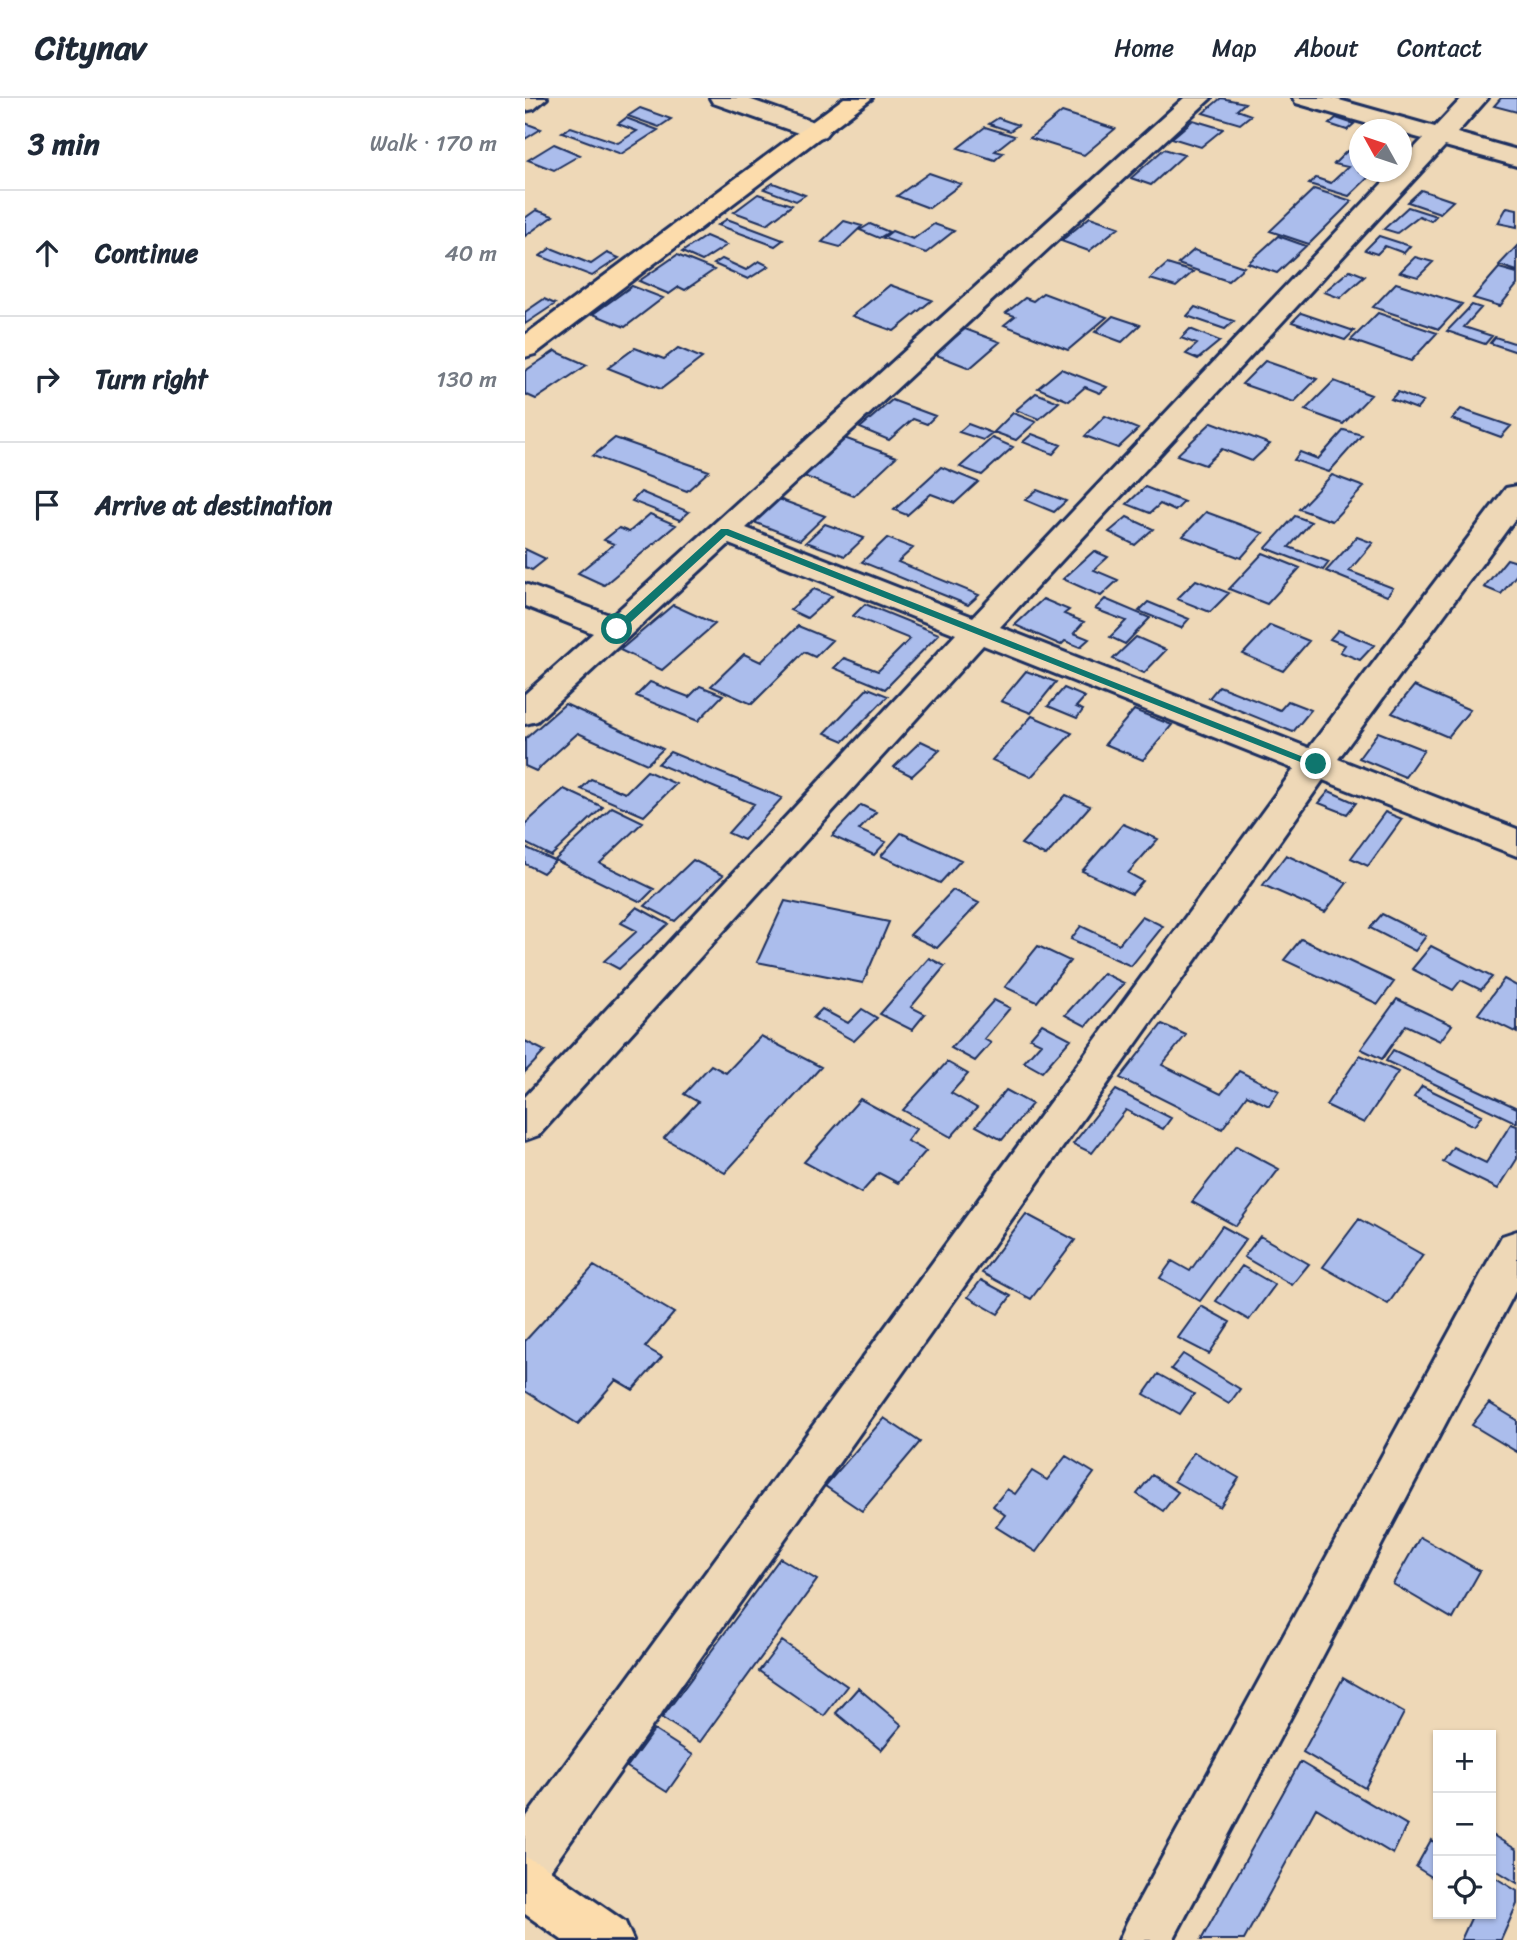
<!DOCTYPE html>
<meta charset="utf-8">
<style>
:root{--surface:#fff;--page:#f6f6f7;--text:#1f2937;--muted:#747a83;--line:#e0e1e3}
body{margin:0;font-family:Sriracha,sans-serif;background:var(--page);color:var(--text)}
.controls{position:absolute;right:21px;bottom:21px;display:grid;overflow:hidden;border-radius:0px;box-shadow:0 2px 5px #0004}
.controls button{width:63px;height:63px;display:grid;place-items:center;padding:0;border:0;border-bottom:2px solid var(--line);background:var(--surface);color:var(--text);font:35px sans-serif}
.compass{position:absolute;left:824px;top:21px;width:63px;height:63px;border-radius:50%;background:var(--surface);box-shadow:0 2px 5px #0004;rotate:310deg}
.stop{position:absolute;width:21px;height:21px;margin:-16px;border:5px solid #0f766e;border-radius:50%;background:#fff}
.stop.end{background:#0f766e;border-color:#fff;box-shadow:0 2px 7px #0008}
.list{margin:0;padding:0;list-style:none}
h2{display:flex;justify-content:space-between;align-items:center;height:91px;margin:0;padding:0 28px;font-size:30px}
h2 small{font-size:23px;font-weight:400;color:var(--muted)}
.list li{display:grid;grid-template-columns:46px 1fr auto;gap:21px;align-items:center;box-sizing:border-box;height:126px;padding:0 28px;border-top:2px solid var(--line)}
.list b{display:block;font-size:26px;white-space:nowrap}
.list em{font-size:23px;font-style:normal;color:var(--muted)}
.icon{flex:none;width:38px;height:38px;fill:none;stroke:currentColor;stroke-width:2;stroke-linecap:round;stroke-linejoin:round}
.map{position:relative;flex:none;width:992px;height:1842px;overflow:hidden}
header{display:flex;align-items:center;gap:42px;box-sizing:border-box;height:98px;padding:0 35px;background:var(--surface);border-bottom:2px solid var(--line)}
header strong{font-size:33px}
nav{display:flex;gap:38px;margin-inline-start:auto;font-size:24px}
main{display:flex}
aside{flex:1;background:var(--surface)}
.map>svg:first-child{display:block}
.building{fill:#abbdec;stroke:#1b2f5e;stroke-width:2}
.lines{fill:none;stroke-linecap:round;stroke-linejoin:round}
.minor-casing{stroke:#1b2f5e;stroke-width:6}
.major-casing{stroke:#1b2f5e;stroke-width:6}
.minor{fill:#eed8b7;fill-rule:evenodd}
.major{fill:#fcdcac;fill-rule:evenodd}
.route{fill:#0f766e}
</style>
<header>
<strong>Citynav</strong>
<nav><a>Home</a><a>Map</a><a>About</a><a>Contact</a></nav>
</header>
<main>
<aside>
<h2>3 min<small>Walk · 170 m</small></h2>
<ul class="list">
<li><svg class="icon" aria-label="ahead" viewBox="0 0 24 24"><path d="M12 20V5M6 11l6-6 6 6"/></svg><div><b>Continue</b></div><em>40 m</em></li>
<li><svg class="icon" aria-label="right" viewBox="0 0 24 24"><path d="M7 20v-9h11M14 6l5 5-5 5"/></svg><div><b>Turn right</b></div><em>130 m</em></li>
<li><svg class="icon" aria-label="arrive" viewBox="0 0 24 24"><path d="M6 21V4h12l-3 4 3 4H6"/></svg><div><b>Arrive at destination</b></div></li>
</ul>
</aside>
<div class="map">
<svg width="992" height="1842" viewBox="0 0 992 1842">
<rect width="100%" height="100%" fill="#eed8b7"/>
<filter id="ink" filterUnits="userSpaceOnUse"><feTurbulence type="fractalNoise" baseFrequency=".0143" numOctaves="2"/><feDisplacementMap in="SourceGraphic" scale="14" xChannelSelector="R" yChannelSelector="G"/><feConvolveMatrix kernelMatrix="1 2 1 2 8 2 1 2 1" color-interpolation-filters="sRGB"/></filter>
<g filter="url(#ink)">
<!-- building -->
<path class="building" d="M696,0L720,5L712,12L726,17L715,26L678,15Z
M976,0H992V14L969,8Z
M115,10L146,21L134,29L103,18Z
M537,14L590,31L559,57L505,40Z
M101,20L133,32L96,56L37,34L46,29L93,45L112,33L93,26Z
M473,20L493,27L485,33L464,26Z
M811,20L829,26L822,32L804,26Z
M668,22L698,31L676,49L647,40Z
M0,25L16,31L0,41Z
M460,29L489,38L470,53L478,55L470,62L433,50Z
M29,46L55,57L29,72L3,62Z
M639,51L659,57L626,87L606,80Z
M822,53L834,57V74H849L824,98L784,86L791,80L806,85L823,69L809,66Z
M404,75L436,86L404,110L372,98Z
M248,85L280,97L271,103L239,91Z
M789,91L827,103L784,146L745,133Z
M896,92L928,103L915,115L883,104Z
M233,96L267,107L242,126L209,114Z
M883,109L911,118L906,123L894,118L872,135L859,131Z
M982,109L992,111V129L973,125Z
M11,112L28,118L0,138V120Z
M565,119L594,129L564,153L536,143Z
M202,121L258,142L250,148L193,127Z
M319,123L337,128L315,149L297,144Z
M345,126L364,134L354,140L335,132Z
M409,126L429,133L401,155L358,140L367,133L388,141Z
M181,138L202,147L177,163L157,154Z
M753,138L781,148L752,175L723,165Z
M854,138L885,148L879,155L860,148L852,156L840,152Z
M992,148V173L974,167Z
M26,150L66,166L82,155L94,160L67,178L15,158Z
M669,152L719,169L703,183L653,166Z
M152,157L189,172L160,192L154,189L144,196L114,183Z
M890,159L908,164L893,179L875,174Z
M197,161L221,172L234,163L244,168L223,181L189,166Z
M642,166L668,174L651,189L625,181Z
M974,170L992,175V187L975,208L948,200Z
M825,172L840,178L815,200L799,194Z
M871,185L937,206L914,231L848,209Z
M365,187L407,202L369,233L327,218Z
M107,188L138,200L100,229L68,216Z
M518,195L582,219L543,252L479,227L490,218L481,215L500,200L508,203Z
M19,201L30,206L0,226V214Z
M947,207L956,210L939,229L967,238L960,246L922,233Z
M670,209L709,223L700,231L662,218Z
M776,215L829,233L820,242L767,224Z
M853,215L912,235L886,263L826,242Z
M588,218L615,227L597,244L570,234Z
M440,231L475,244L445,270L409,256Z
M665,231L695,243L673,261L661,256L672,246L656,240Z
M970,239L992,246V254L965,245Z
M110,250L139,261L153,250L177,260L136,291L83,270Z
M30,253L62,267L11,301L0,296V273Z
M740,263L792,281L769,304L717,286Z
M536,271L582,289L575,295L560,289L544,303L513,290Z
M809,283L846,297L818,326L780,312Z
M873,294L898,304L892,311L866,301Z
M511,295L534,304L514,321L491,312Z
M367,302L410,318L402,326L388,321L364,342L335,330Z
M936,311L986,328L976,339L927,321Z
M488,315L511,324L491,342L469,334Z
M580,318L613,331L593,350L560,338Z
M687,324L745,346L727,363L697,351L680,367L652,357Z
M443,326L467,335L458,342L434,334Z
M819,332L837,337L804,374L769,362L775,354L793,361Z
M507,336L536,347L528,356L498,344Z
M90,340L184,373L162,393L68,358Z
M319,340L371,359L329,398L276,377Z
M467,340L488,349L457,377L435,369Z
M416,369L453,384L430,405L406,396L382,417L369,412Z
M807,377L839,389L807,423L774,411Z
M620,389L659,404L650,413L635,406L625,415L602,406Z
M512,392L541,403L529,414L500,402Z
M116,394L164,414L155,422L107,403Z
M251,400L300,418L275,442L226,423Z
M681,414L738,435L716,460L658,438Z
M125,416L151,427L79,487L53,475L89,446L79,442L94,430L104,434Z
M770,418L786,424L764,449L804,464L798,472L741,450Z
M602,419L628,431L610,447L584,434Z
M300,426L339,440L320,458L281,444Z
M832,439L848,445L824,473L868,490L862,498L801,473Z
M362,440L388,450L373,464L454,497L443,507L337,464Z
M0,451L21,461L7,472L0,469Z
M569,453L583,459L569,472L593,482L576,498L538,481Z
M738,455L775,470L742,506L704,491Z
M982,461L992,464V476L976,496L959,489Z
M671,482L704,495L685,514L652,501Z
M289,491L307,498L282,520L265,512Z
M518,501L544,512L539,516L559,524L549,535L564,541L555,549L540,543L536,547L490,527Z
M580,501L625,520L600,546L585,539L601,523L570,511Z
M623,504L664,521L656,530L614,513Z
M340,506L414,536L360,591L309,570L319,560L353,573L385,541L328,518Z
M148,507L190,526L137,572L95,552Z
M745,527L784,543L758,573L718,556Z
M273,528L307,542L290,559L279,554L227,606L186,588L219,556L236,564Z
M813,532L849,547L835,562L815,554L820,547L805,541Z
M611,539L641,552L619,575L588,561Z
M501,573L531,584L506,615L476,603Z
M125,584L164,599L175,588L198,597L173,623L111,598Z
M694,588L755,612L763,603L786,612L768,634L684,600Z
M889,588L945,612L923,639L867,615Z
M343,590L363,598L319,643L300,635Z
M539,590L560,599L551,609L558,612L552,620L523,608Z
M40,606L138,651L122,666L53,635L11,673L0,668V641Z
M609,612L647,627L618,662L580,646Z
M507,618L547,635L506,679L467,662Z
M853,634L899,652L880,679L834,660Z
M396,643L415,652L387,678L369,669Z
M145,654L257,700L219,742L203,735L229,706L133,666Z
M122,673L151,686L119,718L56,691L66,681L100,695Z
M39,691L78,709L26,758L0,745V726Z
M804,693L831,705L822,716L794,705Z
M541,697L565,708L521,758L496,746Z
M336,707L351,714L334,732L361,744L349,757L307,738Z
M87,709L118,724L75,765L129,791L116,804L30,762Z
M860,714L877,721L843,768L826,760Z
M598,726L633,741L603,775L618,783L607,796L557,773Z
M376,735L436,762L415,785L356,758Z
M0,749L30,763L18,775L0,766Z
M761,757L822,785L800,814L738,787Z
M168,762L198,777L150,823L120,808Z
M428,792L454,805L412,850L385,837Z
M260,803L364,824L338,885L232,864Z
M112,809L143,826L94,871L79,863L112,833L96,825Z
M857,816L901,838L890,853L845,830Z
M617,818L638,828L606,868L546,841L556,828L594,846Z
M776,841L869,884L853,906L759,862Z
M513,848L545,863L512,904L480,889Z
M906,848L967,879L956,892L936,882L928,892L887,871Z
M404,860L420,868L386,909L400,916L387,932L355,916Z
M578,875L599,885L561,928L540,917Z
M979,881L992,888V935L953,916Z
M872,901L927,927L915,943L881,927L857,961L836,951Z
M469,902L485,910L459,941L466,945L450,963L426,950Z
M297,911L323,925L337,911L352,920L329,943L288,920Z
M517,926L546,941L517,974L499,964L516,945L505,940Z
M637,926L661,937L637,967L696,996L714,973L754,993L744,1008L722,997L697,1031L595,980Z
M236,938L296,969L200,1075L139,1040L173,1004L159,996L186,967L201,975Z
M0,943L20,953L0,974Z
M868,952L992,1010V1025L861,963Z
M835,957L873,974L839,1025L801,1007Z
M422,964L443,976L426,995L452,1010L426,1039L378,1012Z
M897,988L957,1017L949,1028L889,999Z
M481,992L507,1006L477,1042L451,1028Z
M591,992L646,1020L638,1031L601,1012L567,1055L548,1046Z
M335,1001L391,1031L382,1043L401,1053L373,1085L354,1075L336,1095L279,1064Z
M986,1026L992,1028V1061L973,1091L918,1064L928,1049L961,1065Z
M711,1048L754,1071L711,1128L667,1104Z
M501,1116L550,1142L506,1201L457,1175Z
M834,1121L898,1157L863,1206L798,1169Z
M697,1128L721,1141L675,1203L635,1180L647,1163L665,1173Z
M735,1138L784,1166L767,1187L719,1159Z
M69,1168L149,1215L120,1249L137,1259L108,1292L91,1282L53,1326L0,1293V1243Z
M717,1168L750,1187L724,1222L691,1203Z
M456,1182L486,1198L473,1216L443,1199Z
M676,1208L705,1224L684,1256L653,1240Z
M658,1256L715,1291L704,1306L646,1271Z
M633,1276L669,1296L655,1316L619,1296Z
M964,1305L992,1322V1354L947,1327Z
M359,1320L395,1344L337,1413L300,1388Z
M669,1354L714,1380L695,1409L649,1383Z
M541,1358L569,1375L511,1454L471,1429L480,1417L468,1408L482,1391L490,1396L507,1373L522,1382Z
M627,1377L653,1394L638,1413L612,1396Z
M895,1439L955,1473L928,1521L868,1486Z
M255,1460L292,1482L175,1644L137,1620Z
M257,1543L322,1588L299,1618L234,1573Z
M818,1580L879,1615L840,1690L778,1654Z
M333,1590L377,1627L356,1652L311,1615Z
M129,1632L168,1657L142,1694L102,1669Z
M775,1664L882,1727L868,1756L791,1710L719,1842H676Z
M966,1736L992,1752V1785L966,1769Z
M906,1742L913,1747V1783L891,1769Z
M966,1777L992,1793V1806L976,1842H936L948,1816H966Z"/>
<g class="lines">
<!-- minor casing -->
<g class="minor-casing">
<path id="minor" d="M0,0H22L9,11L0,13Z
M185,0H221L300,28L304,33L300,38L291,41L282,38L188,5Z
M659,0H686L221,430L448,519L868,74H876V64L898,41L876,35V32H864L771,5L768,0H807L910,29L937,0H963L932,35L992,52V68L920,48L475,529L784,650L981,390L992,388V418L813,661L992,731V758L798,682L18,1782L0,1790V1721L769,671L458,547L14,1037L0,1042V999L431,536L204,446L12,623L0,626V596L68,535L0,508V486L87,518Z
M992,1133V1190L648,1842H594L602,1824L977,1138Z"/>
</g>
<!-- major casing -->
<g class="major-casing">
<path id="major" d="M319,0H347L10,256L0,259V237Z
M0,1759L18,1767L100,1824L108,1842H37L0,1816Z"/>
</g>
<!-- minor -->
<use href="#minor" class="minor"/>
<!-- major -->
<use href="#major" class="major"/>
</g>
</g>
<!-- route -->
<path class="route" d="M196,431H203L796,666L788,669L201,437L95,534H88V529Z"/>
</svg>
<div class="controls">
<button>+</button>
<button>−</button>
<button><svg class="icon" aria-label="locate" viewBox="0 0 24 24"><circle cx="12" cy="12" r="6"/><path d="M12 2v4M12 18v4M2 12h4M18 12h4"/></svg></button>
</div>
<svg class="compass" viewBox="-18 -18 36 36"><path d="M0-13l5 13h-10z" fill="#e53935"/><path d="M0 13l5-13h-10z" fill="#747a83"/></svg>
<div class="stop" style="left:92px;top:531px"></div>
<div class="stop end" style="left:791px;top:666px"></div>
</div>
</main>
